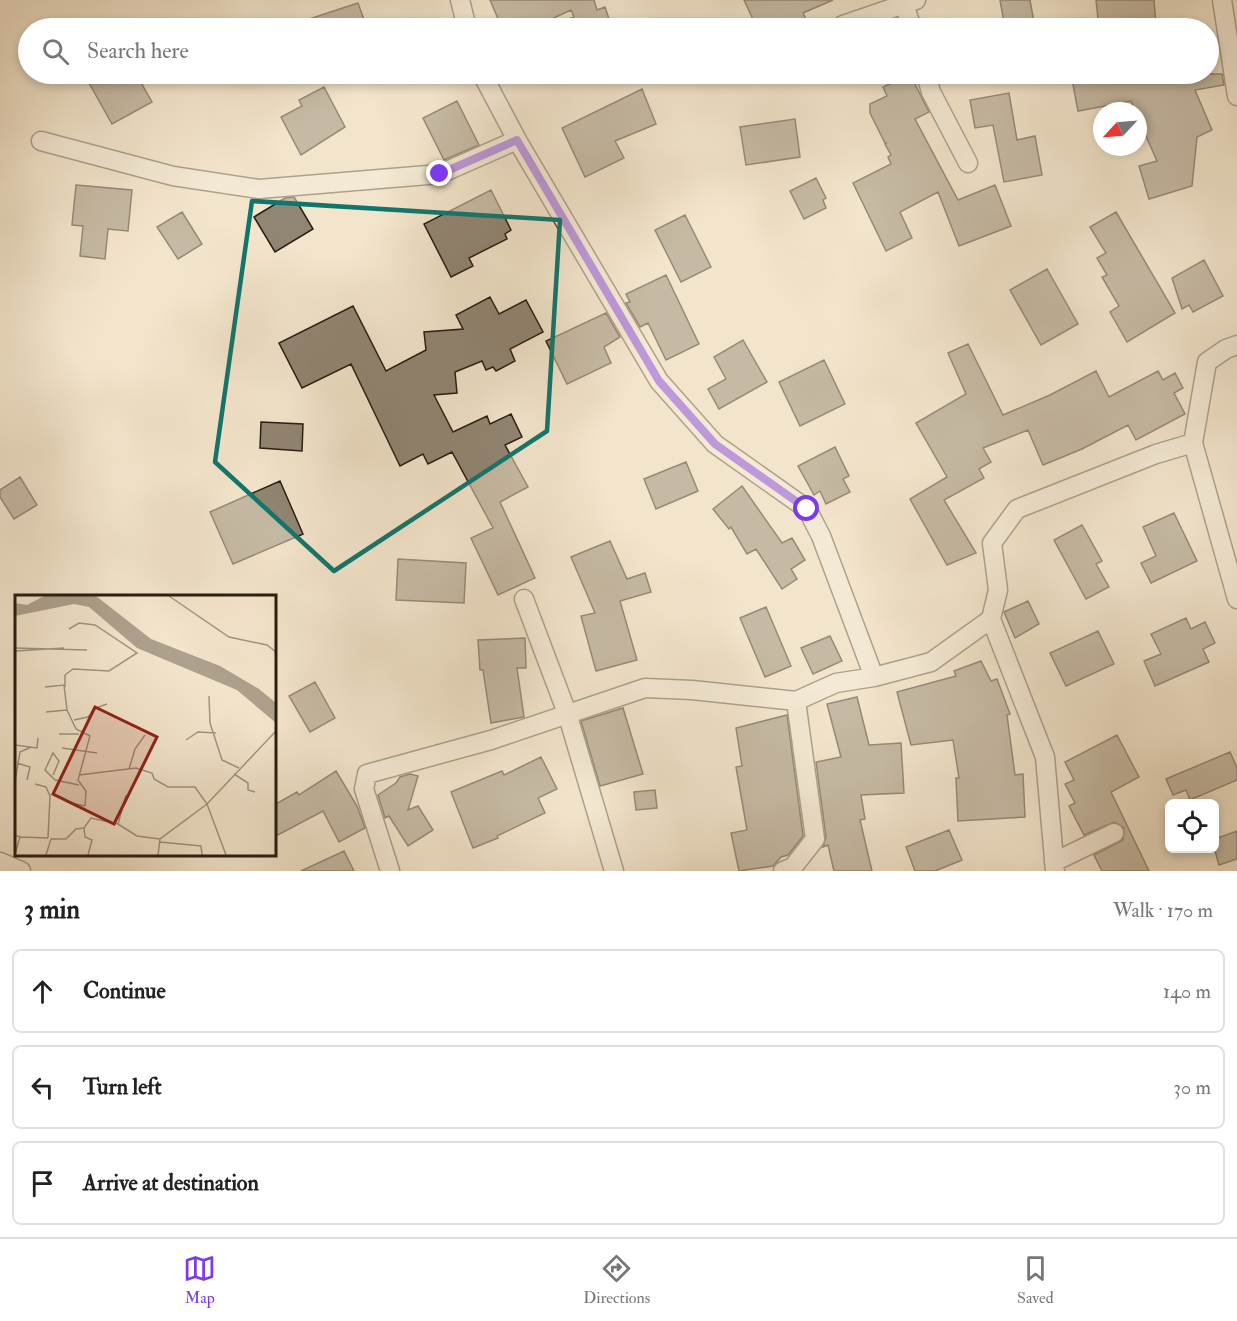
<!DOCTYPE html>
<meta charset="utf-8">
<style>
:root{--surface:#fff;--page:#f2f2f2;--text:#222;--muted:#767676;--line:#e0e0e0;--accent:#7c3aed}
body{margin:0;font-family:"IM FELL Double Pica",serif;background:var(--page);color:var(--text)}
.controls{position:absolute;right:18px;bottom:18px;display:grid;overflow:hidden;border-radius:9px;box-shadow:0 3px 9px #0003}
.controls button{width:54px;height:54px;display:grid;place-items:center;padding:0;border:0;border-bottom:2px solid var(--line);background:var(--surface);color:var(--text);font:30px sans-serif}
.compass{position:absolute;left:1093px;top:102px;width:54px;height:54px;border-radius:50%;background:var(--surface);box-shadow:0 3px 9px #0003;rotate:244deg}
.stop{position:absolute;width:18px;height:18px;margin:-14px;border:4px solid #7c3aed;border-radius:50%;background:#fff}
.stop.end{background:#7c3aed;border-color:#fff;box-shadow:0 2px 6px #0008}
.list{margin:0;padding:0;list-style:none}
h2{display:flex;justify-content:space-between;align-items:center;height:78px;margin:0;padding:0 24px;font-size:26px}
h2 small{font-size:20px;font-weight:400;color:var(--muted)}
.list li{display:grid;grid-template-columns:39px 1fr auto;gap:18px;align-items:center;box-sizing:border-box;height:84px;margin:0 12px 12px;padding:0 12px;border:2px solid var(--line);border-radius:9px}
.list b{display:block;font-size:22px;white-space:nowrap}
.list em{font-size:20px;font-style:normal;color:var(--muted)}
.icon{flex:none;width:33px;height:33px;fill:none;stroke:currentColor;stroke-width:2;stroke-linecap:round;stroke-linejoin:round}
.map{position:relative;flex:none;width:1237px;height:871px;overflow:hidden}
.search{position:absolute;background:var(--surface);box-shadow:0 3px 9px #0003;left:18px;right:18px;top:18px;height:66px;display:flex;align-items:center;gap:15px;box-sizing:border-box;padding:0 21px;border-radius:33px;color:var(--muted);font-size:22px}
.sheet{height:366px;background:var(--surface)}
nav{display:flex;justify-content:space-around;align-items:center;box-sizing:border-box;height:84px;border-top:2px solid var(--line);background:var(--surface);font-size:16px;color:var(--muted)}
nav a{display:grid;justify-items:center;gap:3px}
nav .on{color:var(--accent)}
.map>svg:first-child{display:block}
.building{fill:#918573;stroke:#271d13;stroke-width:1.5}
.lines{fill:none;stroke-linecap:round;stroke-linejoin:round}
.minor-casing{stroke:#5a4f41;stroke-width:21}
.minor{stroke:#f7eede;stroke-width:18}
.route{stroke:#7c3aed;stroke-width:8}
.marked{fill:none;stroke:#0f766e;stroke-width:4.5;stroke-linejoin:round}
.inset-road{fill:none;stroke:#a19582;stroke-width:1.5}
.view{fill:#8f2418;fill-opacity:0.15;stroke:#8f2418;stroke-width:3}
.inset-edge{fill:none;stroke:#271d13;stroke-width:3}
</style>
<div class="map">
<svg width="1237" height="871" viewBox="0 0 1237 871">
<rect width="100%" height="100%" fill="#f3e5cc"/>
<filter id="stains"><feTurbulence type="fractalNoise" baseFrequency=".00333" numOctaves="4"/><feColorMatrix values="0 0 0 0 .2 0 0 0 0 .09 0 0 0 0 .02 0 0 0 .5 -.17"/></filter>
<radialGradient id="worn" r=".72"><stop offset=".6" stop-color="#630" stop-opacity="0"/><stop offset="1" stop-color="#630" stop-opacity=".3"/></radialGradient>
<!-- building -->
<path class="building" d="M490,0H594L597,10L605,7L612,28H551V25L574,17L571,10L532,28H502Z
M744,0H833L803,13L810,28H757Z
M1000,0H1030L1035,28H1005Z
M1096,0H1154L1156,24L1099,28Z
M358,3L367,28H291V25Z
M84,74H136L152,102L112,124Z
M910,74L929,112L915,119L958,200L995,185L1011,226L959,246L938,192L900,212L912,238L886,251L853,183L891,164L888,157L891,155L885,144L887,143H885L870,113V104L887,96L883,87Z
M1071,74H1222L1224,85L1195,90L1212,130L1197,137L1192,186L1149,199L1139,166L1157,161L1138,118V111H1135L1131,101L1078,111Z
M324,87L345,127L301,155L281,117L302,106L299,100Z
M642,89L656,124L615,141L624,158L585,177L562,128Z
M1009,93L1017,140L1035,136L1042,175L1004,182L993,125L975,128L970,100Z
M457,101L479,145L444,160L423,118Z
M795,119L800,157L746,165L740,127Z
M816,178L826,198L823,200L826,208L804,219L790,191Z
M76,185L132,190L128,231L108,229L105,259L80,256L83,226L72,225Z
M491,190L511,230L505,234L507,239L469,258L473,266L451,277L424,224Z
M294,197L313,229L275,252L254,217L285,198Z
M182,212L202,244L178,259L157,227Z
M1116,212L1175,313L1127,342L1110,312L1119,306L1102,277L1107,275L1097,258L1106,253L1090,227Z
M685,215L711,267L681,282L655,230Z
M1204,260L1223,296L1193,312L1189,305L1182,309L1172,278Z
M1047,269L1078,324L1041,345L1010,290Z
M666,275L699,344L666,360L648,323L640,327L626,303L630,302L626,294Z
M490,297L499,314L526,300L543,332L510,349L515,361L496,371L493,367L486,370L482,361L455,372L457,393L434,395L453,432L487,416L490,424L511,414L522,437L505,445L528,487L500,502L535,578L498,595L471,538L493,528L452,452L428,464L423,454L400,466L351,364L302,388L279,343L353,306L386,371L426,350L424,332L463,329L456,315Z
M606,313L620,337L604,347L611,363L567,384L546,341Z
M743,340L767,382L719,409L708,389L726,379L714,357Z
M968,344L1003,415L1050,395L1096,371L1109,397L1158,371L1163,380L1175,373L1183,388L1174,393L1185,414L1136,440L1128,425L1082,449L1043,465L1028,430L983,448L991,462L979,469L984,478L944,500L976,553L947,565L910,499L947,477L916,423L966,394L948,353Z
M824,360L845,404L800,426L779,382Z
M261,422L303,424L302,451L260,448Z
M835,447L849,476L843,479L850,492L826,504L820,491L814,495L798,466Z
M686,462L698,491L656,509L644,479Z
M20,477L37,505L14,519L0,497V490Z
M280,481L303,534L233,564L210,512Z
M742,486L782,543L792,538L805,560L791,569L797,579L782,589L756,549L747,554L731,527L729,529L713,509Z
M1174,513L1197,561L1151,583L1141,563L1156,556L1143,527Z
M1082,525L1102,561L1096,564L1109,587L1086,599L1054,540Z
M610,541L627,579L645,573L651,592L620,601L637,660L596,671L581,616L595,613L571,557Z
M398,559L466,563L464,603L396,600Z
M1028,601L1039,624L1015,638L1004,612Z
M766,607L791,666L765,677L740,618Z
M1186,618L1191,629L1205,622L1215,643L1203,649L1209,662L1155,686L1144,661L1161,654L1151,634Z
M1098,631L1114,664L1066,686L1050,653Z
M830,636L842,661L813,674L801,648Z
M525,638L526,668H517L524,717L491,723L483,670H480L478,640Z
M981,661L991,681L997,679L1010,714L1007,715L1015,775L1023,774L1025,817L958,821L956,778H959L953,740L911,745L897,692L956,676L954,671Z
M315,682L335,718L310,732L289,696Z
M857,697L869,745L901,743L904,793L861,795L865,819L860,820L872,871H834L828,845L823,847L826,837L816,762L841,757L827,704Z
M623,708L643,774L600,786L581,721Z
M787,715L803,836L788,855L781,857L773,866L739,871L731,833L747,830L736,767L742,766L736,728Z
M1117,735L1139,777L1111,792L1149,871H1102L1094,855L1123,840L1124,828L1114,822L1084,835L1069,806L1075,803L1065,784L1074,780L1065,762Z
M1230,752L1237,768V780L1190,800L1186,790L1173,795L1166,779Z
M541,757L557,789L538,798L545,813L497,836L498,838L473,848L451,792L502,771L504,775Z
M336,771L357,806L365,828L339,842L323,811L274,837V805L297,792L299,795Z
M410,774L418,776L408,810L418,806L433,830L408,846L389,816L385,818L378,795L396,783L400,777Z
M655,790L657,808L636,810L634,792Z
M949,830L962,860L935,871H915L906,847Z
M1237,831V859L1219,865L1215,851V839Z
M344,851L354,871H301Z"/>
<g class="lines">
<!-- minor casing -->
<g class="minor-casing">
<path id="minor" d="M460,0L467,28
M1222,0L1237,96
M904,4L912,28
M843,25L916,0
M482,74L517,140L659,381L715,444L807,509L821,536L874,677
M926,74L931,92L968,163
M41,141L173,176L259,189L440,174L517,140
M1237,345L1226,349L1207,362L1193,443L1237,599
M524,599L567,713L614,871
M991,619L1045,757L1055,871
M0,862L21,871
M1054,862L1114,833
M390,871L364,789L367,774L491,740L645,688L692,690L796,701L836,683L874,677L931,662L991,619L998,590L992,543L1017,509L1156,454L1193,443
M783,871L793,867L815,839L796,701"/>
</g>
<!-- minor -->
<use href="#minor" class="minor"/>
</g>
<g class="lines">
<!-- route -->
<path class="route" d="M440,174L517,140L659,381L715,444L807,509"/>
</g>
<!-- marked area -->
<path d="M0 0H1237V871H0ZM252,201L560,220L547,431L334,571L215,462Z" fill="#f3e5cc" fill-opacity=".55" fill-rule="evenodd"/>
<path class="marked" d="M252,201L560,220L547,431L334,571L215,462Z"/>
<!-- overview -->
<g transform="translate(15 595)">
<rect width="261" height="261" fill="#f3e5cc"/>
<path d="M29,1H81L136,44L205,71L244,94L261,108V128L222,95L122,53L74,12L59,9L0,21V8L12,10Z" fill="#aea18d"/>
<path class="inset-road" d="M154,1L214,42L252,50L261,57M0,53L72,55M0,56L49,53M30,92L49,90L52,115L61,134L75,141L63,185L71,196L70,211M50,92V80L58,74L94,76L122,58L80,30L64,28L54,34M194,101L195,128L207,165L224,173M31,117L52,115M59,125L73,122L81,113L92,109M44,139H64M171,145L183,137L201,138M0,150L22,153L23,143M47,153L82,158M2,168L15,172L12,185M114,174L120,154L130,140M219,179L233,188V195L240,197M38,180L44,166L38,158L30,175L40,185L64,190M64,180L121,173L137,178L139,184L153,192H180L192,209L211,260M0,186L5,157L16,152M20,189L31,192L35,201L33,243M52,207L70,211M103,229L111,200M69,233L70,242L77,245L73,260M0,240L5,242L0,259M5,242L33,243M145,247L186,251L187,260M31,260L36,244H51L61,234L69,233L76,223L103,229L122,241L145,244M143,260L145,244L192,209L261,136"/>
<path class="view" d="M80,112L142,142L99,229L38,199Z"/>
<rect width="261" height="261" class="inset-edge"/>
</g>
<rect width="100%" height="100%" filter="url(#stains)"/>
<rect width="100%" height="100%" fill="url(#worn)"/>
</svg>
<div class="controls">
<button><svg class="icon" aria-label="locate" viewBox="0 0 24 24"><circle cx="12" cy="12" r="6"/><path d="M12 2v4M12 18v4M2 12h4M18 12h4"/></svg></button>
</div>
<svg class="compass" viewBox="-18 -18 36 36"><path d="M0-13l5 13h-10z" fill="#e53935"/><path d="M0 13l5-13h-10z" fill="#767676"/></svg>
<div class="stop" style="left:807px;top:509px"></div>
<div class="stop end" style="left:440px;top:174px"></div>
<div class="search"><svg class="icon" aria-label="search" viewBox="0 0 24 24"><circle cx="10" cy="10" r="6"/><path d="M15 15l6 6"/></svg>Search here</div>
</div>
<section class="sheet">
<h2>3 min<small>Walk · 170 m</small></h2>
<ul class="list">
<li><svg class="icon" aria-label="ahead" viewBox="0 0 24 24"><path d="M12 20V5M6 11l6-6 6 6"/></svg><div><b>Continue</b></div><em>140 m</em></li>
<li><svg class="icon" aria-label="left" viewBox="0 0 24 24"><path d="M17 20v-9H6M10 6l-5 5 5 5"/></svg><div><b>Turn left</b></div><em>30 m</em></li>
<li><svg class="icon" aria-label="arrive" viewBox="0 0 24 24"><path d="M6 21V4h12l-3 4 3 4H6"/></svg><div><b>Arrive at destination</b></div></li>
</ul>
</section>
<nav>
<a class="on"><svg class="icon" aria-label="map" viewBox="0 0 24 24"><path d="M3 6l6-2 6 2 6-2v14l-6 2-6-2-6 2zM9 4v14M15 6v14"/></svg>Map</a>
<a><svg class="icon" aria-label="directions" viewBox="0 0 24 24"><path d="M12 3l9 9-9 9-9-9zM9 14v-3h6M13 9l2 2-2 2"/></svg>Directions</a>
<a><svg class="icon" aria-label="saved" viewBox="0 0 24 24"><path d="M7 4h10v16l-5-4-5 4z"/></svg>Saved</a>
</nav>
